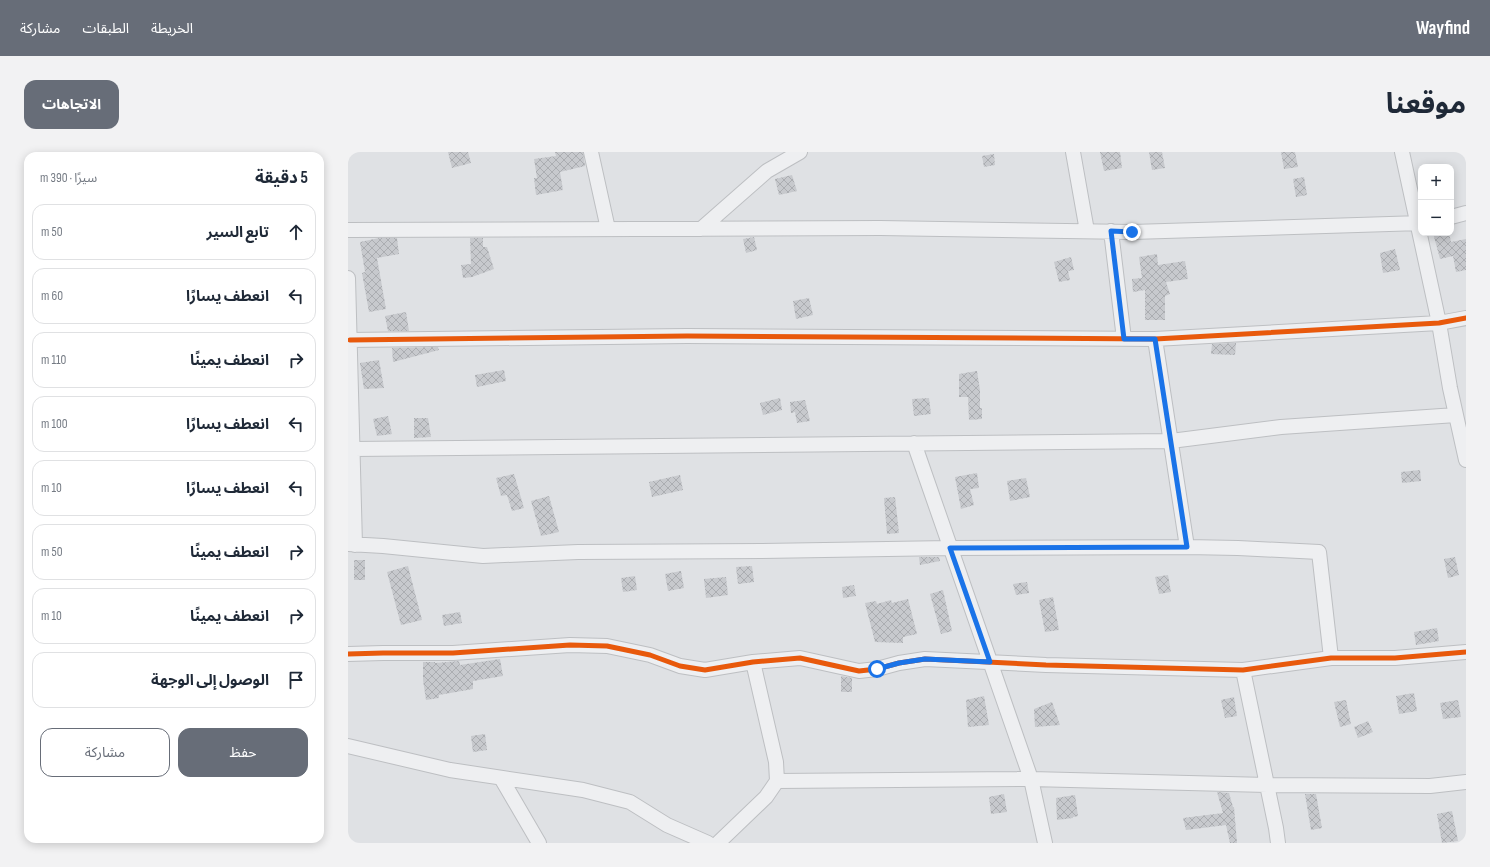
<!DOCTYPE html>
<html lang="ar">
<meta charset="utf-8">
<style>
:root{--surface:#fff;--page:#f2f2f3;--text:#1f2937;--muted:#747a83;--line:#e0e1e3;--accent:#676d78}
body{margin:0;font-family:"Sofia Sans Condensed","Noto Sans Arabic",sans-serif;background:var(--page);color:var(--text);direction:rtl}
.controls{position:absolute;right:12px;top:12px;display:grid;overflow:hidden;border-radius:8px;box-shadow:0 2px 10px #0003}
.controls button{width:36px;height:36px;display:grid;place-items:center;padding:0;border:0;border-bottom:1px solid var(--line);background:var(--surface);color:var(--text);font:20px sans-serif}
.stop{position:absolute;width:12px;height:12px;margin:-9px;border:3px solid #1a73e8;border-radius:50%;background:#fff}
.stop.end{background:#1a73e8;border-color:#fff;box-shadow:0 1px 4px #0008}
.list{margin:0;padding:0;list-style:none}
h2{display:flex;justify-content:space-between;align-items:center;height:52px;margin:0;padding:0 16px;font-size:17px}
h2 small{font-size:13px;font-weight:400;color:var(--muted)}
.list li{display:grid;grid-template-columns:26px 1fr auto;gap:12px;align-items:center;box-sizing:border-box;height:56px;margin:0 8px 8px;padding:0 8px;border:1px solid var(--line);border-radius:12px}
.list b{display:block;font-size:15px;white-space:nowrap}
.list em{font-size:13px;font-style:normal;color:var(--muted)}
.actions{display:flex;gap:8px;padding:12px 16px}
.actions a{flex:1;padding:9px 0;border:1px solid var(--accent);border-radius:12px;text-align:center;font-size:14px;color:var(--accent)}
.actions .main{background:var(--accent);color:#fff}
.icon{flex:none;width:22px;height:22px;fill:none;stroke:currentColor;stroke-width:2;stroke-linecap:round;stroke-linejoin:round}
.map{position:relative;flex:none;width:1118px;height:691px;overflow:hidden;direction:ltr;border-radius:12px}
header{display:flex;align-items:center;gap:24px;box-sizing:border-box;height:56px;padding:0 20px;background:var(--accent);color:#fff}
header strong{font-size:19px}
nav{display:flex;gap:22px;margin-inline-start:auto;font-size:14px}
.intro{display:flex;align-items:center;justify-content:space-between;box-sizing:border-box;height:96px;padding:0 24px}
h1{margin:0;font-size:28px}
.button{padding:10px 18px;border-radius:12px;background:var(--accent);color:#fff;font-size:14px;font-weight:700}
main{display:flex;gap:24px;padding:0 24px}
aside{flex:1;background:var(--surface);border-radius:12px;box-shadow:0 2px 10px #0003}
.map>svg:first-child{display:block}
.building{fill:url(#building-cross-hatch)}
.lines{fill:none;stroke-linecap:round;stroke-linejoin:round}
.minor-casing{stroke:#bdbfc2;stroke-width:16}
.minor{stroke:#eeeff1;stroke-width:14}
.cycleway-casing{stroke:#ecf0f5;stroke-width:8}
.cycleway{stroke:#e8590c;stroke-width:5}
.route{stroke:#1a73e8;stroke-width:5}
</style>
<header>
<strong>Wayfind</strong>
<nav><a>الخريطة</a><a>الطبقات</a><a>مشاركة</a></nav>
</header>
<div class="intro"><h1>موقعنا</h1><a class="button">الاتجاهات</a></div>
<main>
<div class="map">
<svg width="1118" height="691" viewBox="0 0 1118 691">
<defs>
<pattern id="building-cross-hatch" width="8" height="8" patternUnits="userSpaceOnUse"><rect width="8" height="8" fill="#c7c9cd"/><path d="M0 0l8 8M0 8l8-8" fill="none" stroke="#abadb1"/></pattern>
</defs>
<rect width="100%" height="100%" fill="#dfe1e4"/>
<!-- building -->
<path class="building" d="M100,0H120L123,11L104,16Z
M207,0H235L237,14L212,20L215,38L188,43L186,26H189L186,7L208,4Z
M752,0H772L774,16L756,19Z
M801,0H814L817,16L804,18Z
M933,0H947L950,15L936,17Z
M646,2L647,13L636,15L634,4Z
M444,23L449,39L431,43L427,27Z
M956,25L959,43L948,45L945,27Z
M1085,81H1101L1103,90L1118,87V118L1108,120L1105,104L1092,107Z
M406,85L409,98L398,101L395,87Z
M31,86H49L51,102L29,106L38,157L21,160L14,121L17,120L12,90Z
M122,86H135V95H139L146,117L124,125L115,126L113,113L123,112Z
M1047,97L1052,118L1035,121L1032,101Z
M809,102L810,113L837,109L840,127L818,130L822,142L817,144V168H797V138L785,140L784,127L794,126L791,105Z
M723,105L726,118L720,119L722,128L711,130L706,110Z
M461,146L465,163L448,167L445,149Z
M58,160L61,179H40L37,164Z
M888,191L887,203L863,202L864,192Z
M90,195L91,198L45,210L44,196Z
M31,208L36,236L16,237L12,211Z
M156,218L158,229L129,235L127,223Z
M629,219L632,238V256H634V267L621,268L620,245H611V222Z
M432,246L434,258L415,263L412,251Z
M581,246L583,262L566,264L564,247Z
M457,248L462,269L449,271L447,260L443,261L442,250Z
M40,264L44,282L29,284L25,267Z
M66,266H80L83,285L66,286Z
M1072,318L1073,329L1054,331L1053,320Z
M629,321L631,336L622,337L626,353L613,357L607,325Z
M166,322L176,356L164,359L159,343L153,344L148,326Z
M332,323L335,338L304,345L301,330Z
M678,326L682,345L662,349L659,329Z
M201,344L211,380L193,384L183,349Z
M547,345L551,381L539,382L536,346Z
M571,405H591L592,409L572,413Z
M1107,405L1111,423L1100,426L1096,407Z
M6,408H17V428H6Z
M60,414L74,468L53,473L39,420Z
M404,414L406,430L390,432L388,415Z
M333,419L336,436L320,439L317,422Z
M820,423L823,440L811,442L807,425Z
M287,424L289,438L275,440L273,426Z
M378,425L380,443L358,446L356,427Z
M679,430L681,441L668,443L665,432Z
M506,433L508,444L495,446L494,435Z
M595,438L604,479L593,482L582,442Z
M705,445L711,478L697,480L691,448Z
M560,447L569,482L555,485V491L527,490L517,451L528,449L529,452L543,448L544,451Z
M112,460L114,471L96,474L94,463Z
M1089,476L1091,489L1068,493L1066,480Z
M152,507L155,524L125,529V537L91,543V546L78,548L75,528V510H87V511L111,509L112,513Z
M493,524L504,526V540H493Z
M1066,541L1069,559L1051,562L1048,544Z
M636,544L641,573L620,575L618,548Z
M886,545L889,564L877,566L873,548Z
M998,548L1003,572L992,575L986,550Z
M1110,548L1113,565L1095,567L1092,551Z
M704,550L712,573L687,575L686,557Z
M1020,569L1025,580L1010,586L1006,575Z
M137,582L139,598L125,600L123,584Z
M869,640L881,641L885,655H886L889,691H882L878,673L838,678L835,666L875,661Z
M656,642L659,660L643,662L641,645Z
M957,642H968L974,676L963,678Z
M727,643L730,664L725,665V666L709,668L708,646Z
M1104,659L1110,689L1094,691L1089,662Z"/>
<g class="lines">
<!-- minor casing -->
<g class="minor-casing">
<path id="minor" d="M243,0L260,77
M725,0L739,79
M1054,0L1091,171L1102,236L1118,308
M1103,65L1118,61
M353,77L419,19L452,0
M0,78L532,76L784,80L1073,71
M763,79L776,187
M0,126L7,393
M807,187L839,395
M2,188L339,184L807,187L1091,171L1118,166
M566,291L683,627L697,691
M5,297L823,289L933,275L1108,263
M0,392L35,394L135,404L230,400L414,399L602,396L839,395L890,396L971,400L983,506
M0,502L35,501H105L222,493L259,494L302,503L332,514L357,518L405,510L452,506L511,519L529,517L551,511L577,507L698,513L895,518L983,506H1047L1118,500
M895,518L928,676L930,691
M0,594L102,618L235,638L282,650L319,673L360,691
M153,626L191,691
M429,629L683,627L919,633L1082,634L1118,630
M370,691L418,645L429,629L428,610L405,510"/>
</g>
<!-- minor -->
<use href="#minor" class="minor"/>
<!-- cycleway casing -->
<g class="cycleway-casing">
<path id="cycleway" d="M2,188L339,184L807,187L1091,171L1118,166
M0,502L35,501H105L222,493L259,494L302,503L332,514L357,518L405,510L452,506L511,519L529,517L551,511L577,507L698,513L895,518L983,506H1047L1118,500"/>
</g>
<!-- cycleway -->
<use href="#cycleway" class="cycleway"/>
</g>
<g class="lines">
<!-- route -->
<path class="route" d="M529,517L551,511L577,507L642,510L602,396L839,395L807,187H776L763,79L784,80"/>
</g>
</svg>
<div class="controls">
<button>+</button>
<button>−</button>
</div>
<div class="stop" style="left:529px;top:517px"></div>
<div class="stop end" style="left:784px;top:80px"></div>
</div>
<aside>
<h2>5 دقيقة<small>سيرًا · 390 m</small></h2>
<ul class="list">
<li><svg class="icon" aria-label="ahead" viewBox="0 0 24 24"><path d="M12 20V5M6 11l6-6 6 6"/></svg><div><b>تابع السير</b></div><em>50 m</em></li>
<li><svg class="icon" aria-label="left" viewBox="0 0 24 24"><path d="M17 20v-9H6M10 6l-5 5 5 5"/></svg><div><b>انعطف يسارًا</b></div><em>60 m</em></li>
<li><svg class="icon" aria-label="right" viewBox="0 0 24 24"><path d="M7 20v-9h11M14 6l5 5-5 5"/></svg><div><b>انعطف يمينًا</b></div><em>110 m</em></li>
<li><svg class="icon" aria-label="left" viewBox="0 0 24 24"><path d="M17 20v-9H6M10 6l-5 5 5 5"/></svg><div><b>انعطف يسارًا</b></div><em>100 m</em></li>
<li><svg class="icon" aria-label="left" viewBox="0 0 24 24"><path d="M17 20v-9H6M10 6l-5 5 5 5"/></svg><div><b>انعطف يسارًا</b></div><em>10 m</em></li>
<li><svg class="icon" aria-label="right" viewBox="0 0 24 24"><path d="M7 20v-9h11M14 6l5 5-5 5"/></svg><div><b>انعطف يمينًا</b></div><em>50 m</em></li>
<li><svg class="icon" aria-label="right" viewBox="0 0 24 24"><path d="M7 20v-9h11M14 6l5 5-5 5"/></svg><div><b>انعطف يمينًا</b></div><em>10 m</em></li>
<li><svg class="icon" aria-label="arrive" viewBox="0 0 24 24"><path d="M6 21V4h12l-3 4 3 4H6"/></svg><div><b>الوصول إلى الوجهة</b></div></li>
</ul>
<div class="actions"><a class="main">حفظ</a><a>مشاركة</a></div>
</aside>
</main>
